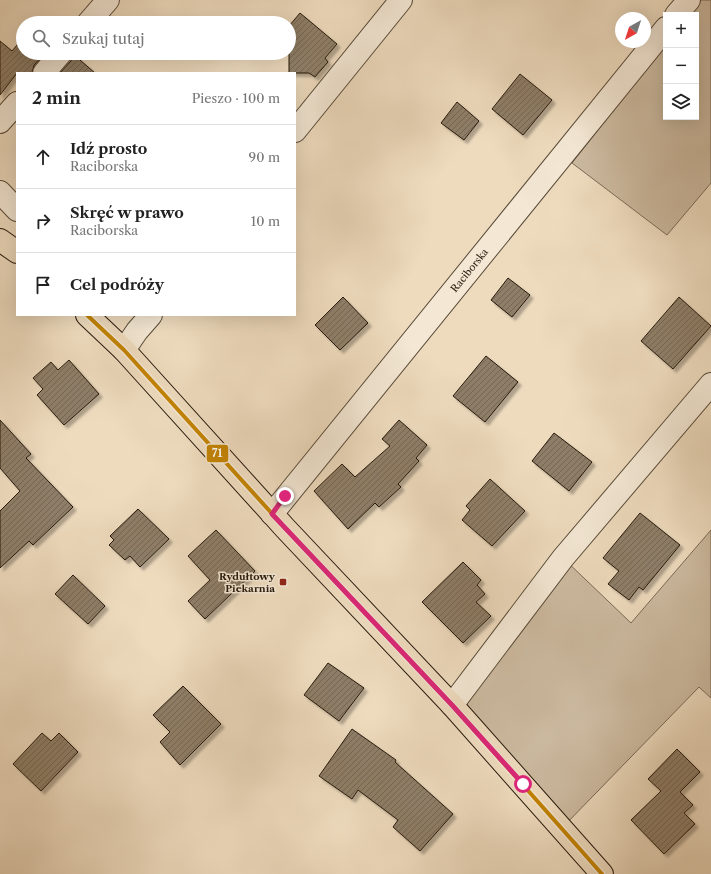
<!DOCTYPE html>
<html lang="pl">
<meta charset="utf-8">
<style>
:root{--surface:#fff;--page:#f6f6f6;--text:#222;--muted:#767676;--line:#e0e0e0}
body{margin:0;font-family:"Libre Caslon Text",serif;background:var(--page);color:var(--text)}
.controls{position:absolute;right:12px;top:12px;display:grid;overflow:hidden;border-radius:0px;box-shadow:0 4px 16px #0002}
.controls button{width:36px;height:36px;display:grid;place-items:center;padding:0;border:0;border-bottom:1px solid var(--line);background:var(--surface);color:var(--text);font:20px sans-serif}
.compass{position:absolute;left:615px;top:12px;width:36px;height:36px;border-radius:50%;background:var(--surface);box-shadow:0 4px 16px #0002;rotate:219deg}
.stop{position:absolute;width:12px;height:12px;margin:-9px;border:3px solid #db2777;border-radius:50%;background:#fff}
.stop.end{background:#db2777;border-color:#fff;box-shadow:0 1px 4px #0008}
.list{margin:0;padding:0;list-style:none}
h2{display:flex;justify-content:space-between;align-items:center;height:52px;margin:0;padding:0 16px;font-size:17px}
h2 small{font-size:13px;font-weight:400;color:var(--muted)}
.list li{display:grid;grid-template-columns:26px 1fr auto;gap:12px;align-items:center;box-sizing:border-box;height:64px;padding:0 16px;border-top:1px solid var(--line)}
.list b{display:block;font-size:15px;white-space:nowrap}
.list p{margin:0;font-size:13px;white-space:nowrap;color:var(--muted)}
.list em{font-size:13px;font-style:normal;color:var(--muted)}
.icon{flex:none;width:22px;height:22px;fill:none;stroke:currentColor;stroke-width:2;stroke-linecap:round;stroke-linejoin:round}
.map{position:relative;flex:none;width:711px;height:874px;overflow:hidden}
.search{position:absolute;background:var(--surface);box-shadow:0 4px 16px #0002;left:16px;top:16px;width:280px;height:44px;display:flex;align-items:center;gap:10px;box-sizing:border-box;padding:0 14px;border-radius:22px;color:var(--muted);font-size:15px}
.panel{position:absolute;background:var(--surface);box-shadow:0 4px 16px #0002;left:16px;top:72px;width:280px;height:244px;border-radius:0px}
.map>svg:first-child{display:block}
.green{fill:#ccbaa0;stroke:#796a56}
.building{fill:url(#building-hatch);stroke:#26190b;filter:url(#shadow)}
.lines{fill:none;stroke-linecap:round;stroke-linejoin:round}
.minor-casing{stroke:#584a38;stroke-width:24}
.major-casing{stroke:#26190b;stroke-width:24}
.minor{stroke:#f4e8d5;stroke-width:22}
.major{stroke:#eedbbe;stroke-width:22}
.bus-1-casing{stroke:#f4e8d5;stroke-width:7}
.bus-1{stroke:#c38303;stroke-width:4}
.route{stroke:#db2777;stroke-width:5}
.poi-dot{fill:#8f2418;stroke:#f4e8d5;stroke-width:1.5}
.labels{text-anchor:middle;stroke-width:3;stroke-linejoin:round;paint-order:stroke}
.street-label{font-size:10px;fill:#26190b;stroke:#f4e8d5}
.poi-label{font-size:10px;font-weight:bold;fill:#26190b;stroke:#f4e8d5;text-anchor:end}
.line-badge{stroke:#f4e8d5;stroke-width:1.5}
.badge-label{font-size:11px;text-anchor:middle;font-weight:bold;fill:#fff}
</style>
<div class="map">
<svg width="711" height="874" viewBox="0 0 711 874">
<defs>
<pattern id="building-hatch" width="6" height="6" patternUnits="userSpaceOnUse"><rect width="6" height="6" fill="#8e7e68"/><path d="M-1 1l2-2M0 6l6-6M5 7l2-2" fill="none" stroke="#746654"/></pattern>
<filter id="shadow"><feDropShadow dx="3.5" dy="3.5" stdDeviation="1" flood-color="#0004"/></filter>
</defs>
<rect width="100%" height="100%" fill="#eedbbe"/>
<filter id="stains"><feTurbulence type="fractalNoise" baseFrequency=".005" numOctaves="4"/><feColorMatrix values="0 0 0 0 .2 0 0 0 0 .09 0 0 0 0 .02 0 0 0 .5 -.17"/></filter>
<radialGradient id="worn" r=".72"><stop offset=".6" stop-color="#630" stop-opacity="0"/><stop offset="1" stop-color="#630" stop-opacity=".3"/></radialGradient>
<!-- green -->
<path class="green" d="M701,0H711V183L667,235L572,163L666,44V117H696V15H689Z
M711,530V698L699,687L561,829L452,705L563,558L631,623Z"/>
<!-- building -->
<path class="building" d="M300,13L337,44L325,58L328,62L315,77L309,73H289V26Z
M23,38V53H45L34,65L32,73H17L0,95V41L12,51Z
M73,54L95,73H60L71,61Z
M520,74L552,100L523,135L492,109Z
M457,102L479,121L464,140L441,123Z
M508,278L530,295L512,317L491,300Z
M343,297L368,323L340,350L315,325Z
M679,297L711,326L673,369L641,341Z
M486,356L518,382L485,422L453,396Z
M69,360L99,394L64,425L37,395L43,389L33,378L51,362L58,370Z
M0,420L31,454L26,458L73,507L33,545L29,541L0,568V511L20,491L0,468Z
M399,420L427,445L416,458L419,461L398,484L401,487L379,507L375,503L348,529L314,491L342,464L355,477L390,446L382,439Z
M554,433L592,462L569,491L532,461Z
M490,479L525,511L492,546L462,520L470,510L466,506Z
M138,509L169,539L140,567L130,556L125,560L109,545L114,540L110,536Z
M640,513L680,545L643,590L639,587L629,600L608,584L619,571L603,558Z
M216,530L255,571L205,619L188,601L210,580L188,556Z
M463,562L481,580L477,585L485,594L476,602L491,616L463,643L422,602Z
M73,575L105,606L88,624L55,594Z
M328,663L364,688L339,721L304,695Z
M183,686L221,724L180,765L160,742L170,732L153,715Z
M352,729L396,760L395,762L453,814L420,851L393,827L398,820L358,790L352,799L319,776Z
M42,733L51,741L59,733L78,752L41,791L13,764Z
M677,749L700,772L680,792L693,805L684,813L695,824L664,854L631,820L661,791L648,779Z"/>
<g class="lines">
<!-- minor casing -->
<g class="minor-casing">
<path id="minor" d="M676,15L689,0
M88,23L108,0
M44,73L61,53
M0,122L17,103
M295,131L401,0
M0,192L17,210
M124,350L137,331L151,315
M272,514L666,28
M452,705L563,558L711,384"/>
</g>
<!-- major casing -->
<g class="major-casing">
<path id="major" d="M0,240L17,252
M87,315L124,350L285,528L452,705L602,874"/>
</g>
<!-- minor -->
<use href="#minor" class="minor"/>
<!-- major -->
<use href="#major" class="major"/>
<!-- bus-1 casing -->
<g class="bus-1-casing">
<path id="bus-1" d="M87,315L124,350L285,528L452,705L602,874"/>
</g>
<!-- bus-1 -->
<use href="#bus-1" class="bus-1"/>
</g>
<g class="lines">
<!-- route -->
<path class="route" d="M285,496L272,514L452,705L523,784"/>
</g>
<!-- markers -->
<rect class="poi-dot" x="279" y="578" width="8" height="8" rx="2"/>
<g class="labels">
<!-- street labels -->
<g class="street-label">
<text transform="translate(469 270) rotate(-51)" y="4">Raciborska</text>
</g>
<!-- poi labels -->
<g class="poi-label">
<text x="275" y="580">Rydułtowy<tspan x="275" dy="12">Piekarnia</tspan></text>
</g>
</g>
<rect class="line-badge" x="206" y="444" width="23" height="19" rx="4" fill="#c38303"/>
<g class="badge-label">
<text x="217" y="457">71</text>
</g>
<rect width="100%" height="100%" filter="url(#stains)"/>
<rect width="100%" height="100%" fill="url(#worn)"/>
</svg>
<div class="controls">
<button>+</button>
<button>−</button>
<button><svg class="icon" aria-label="layers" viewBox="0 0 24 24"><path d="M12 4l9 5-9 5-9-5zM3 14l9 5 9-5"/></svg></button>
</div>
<svg class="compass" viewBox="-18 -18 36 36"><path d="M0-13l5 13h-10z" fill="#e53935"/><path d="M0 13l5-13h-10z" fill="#767676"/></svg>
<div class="stop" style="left:523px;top:784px"></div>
<div class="stop end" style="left:285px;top:496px"></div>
<div class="search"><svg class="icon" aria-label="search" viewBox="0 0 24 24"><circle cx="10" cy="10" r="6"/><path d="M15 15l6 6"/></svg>Szukaj tutaj</div>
<section class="panel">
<h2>2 min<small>Pieszo · 100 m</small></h2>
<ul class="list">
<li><svg class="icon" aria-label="ahead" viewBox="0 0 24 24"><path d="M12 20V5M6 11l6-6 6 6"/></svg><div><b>Idź prosto</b><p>Raciborska</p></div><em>90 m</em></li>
<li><svg class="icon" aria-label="right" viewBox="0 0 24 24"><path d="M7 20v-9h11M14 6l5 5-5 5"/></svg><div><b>Skręć w prawo</b><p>Raciborska</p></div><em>10 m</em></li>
<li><svg class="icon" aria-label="arrive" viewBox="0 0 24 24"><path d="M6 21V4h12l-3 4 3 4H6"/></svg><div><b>Cel podróży</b></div></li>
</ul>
</section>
</div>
